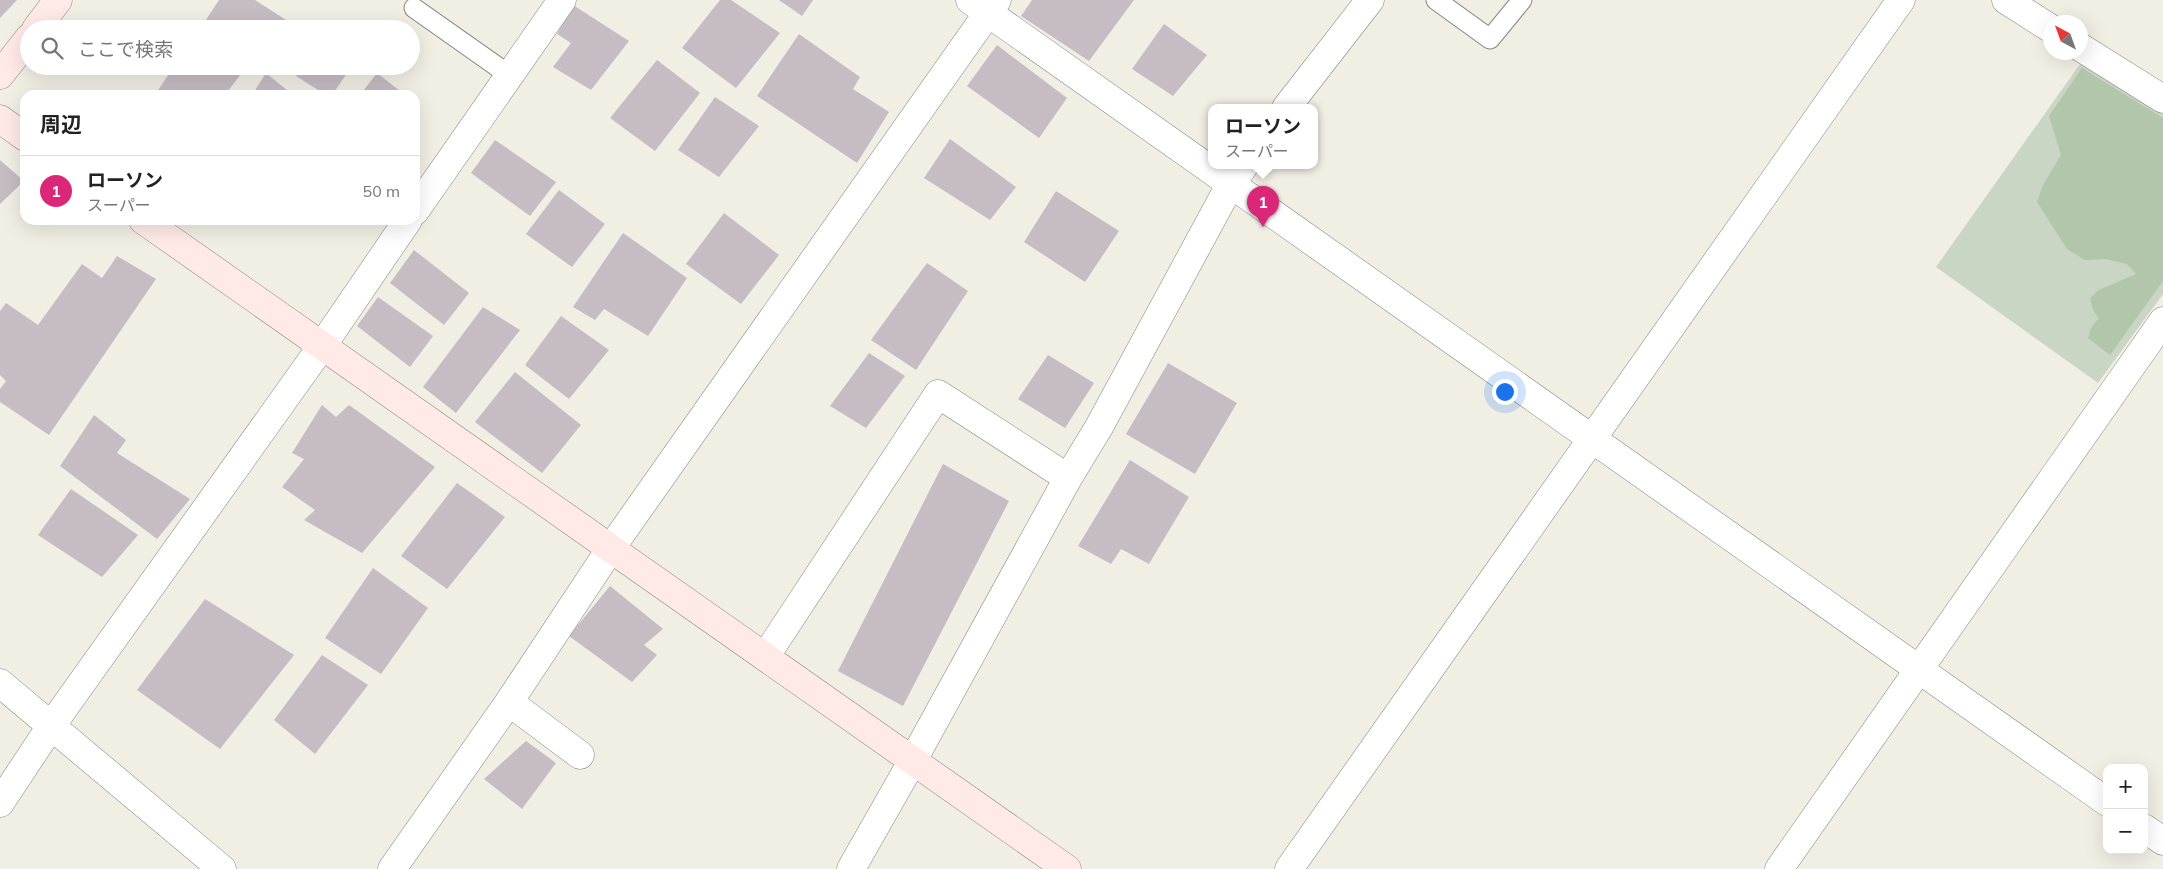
<!DOCTYPE html>
<html lang="ja">
<meta charset="utf-8">
<style>
:root{--surface:#fff;--page:#f6f6f6;--text:#222;--muted:#767676;--line:#e0e0e0;--accent:#db2777}
body{margin:0;font-family:Mulish,"Noto Sans JP",sans-serif;background:var(--page);color:var(--text)}
.controls{position:absolute;right:15px;bottom:15px;display:grid;overflow:hidden;border-radius:10px;box-shadow:0 5px 20px #0002}
.controls button{width:45px;height:45px;display:grid;place-items:center;padding:0;border:0;border-bottom:1px solid var(--line);background:var(--surface);color:var(--text);font:25px sans-serif}
.compass{position:absolute;left:2043px;top:15px;width:45px;height:45px;border-radius:50%;background:var(--surface);box-shadow:0 5px 20px #0002;rotate:319deg}
.you{position:absolute;left:1504px;top:391px;width:18px;height:18px;margin:-12px;border:4px solid #fff;border-radius:50%;background:#1a73e8;box-shadow:0 0 0 8px #1a73e833}
.badge{display:grid;place-items:center;width:32px;height:32px;border-radius:50%;background:var(--accent);color:#fff;font-size:16px;font-weight:700}
.pin{position:absolute;translate:-50% -41px;filter:drop-shadow(0 1px 2px #0008)}
.pin::after{content:'';position:absolute;top:26px;width:18px;height:15px;background:inherit;clip-path:polygon(0 0,100% 0,50% 100%)}
.popup{position:absolute;left:1208px;top:104px;width:110px;height:65px;box-sizing:border-box;display:grid;place-content:center;border-radius:10px;background:var(--surface);filter:drop-shadow(0 1px 4px #0005);font-size:16px;white-space:nowrap;color:var(--muted)}
.popup b{font-size:19px;color:var(--text)}
.popup::after{content:'';position:absolute;left:50%;top:100%;margin-left:-10px;border:10px solid transparent;border-top-color:var(--surface)}
.list{margin:0;padding:0;list-style:none}
h2{display:flex;justify-content:space-between;align-items:center;height:65px;margin:0;padding:0 20px;font-size:21px}
h2 small{font-size:16px;font-weight:400;color:var(--muted)}
.list li{display:grid;grid-template-columns:32px 1fr auto;gap:15px;align-items:center;box-sizing:border-box;height:70px;padding:0 20px;border-top:1px solid var(--line)}
.list b{display:block;font-size:19px;white-space:nowrap}
.list p{margin:0;font-size:16px;white-space:nowrap;color:var(--muted)}
.list em{font-size:16px;font-style:normal;color:var(--muted)}
.icon{flex:none;width:28px;height:28px;fill:none;stroke:currentColor;stroke-width:2;stroke-linecap:round;stroke-linejoin:round}
.map{position:relative;flex:none;width:2163px;height:869px;overflow:hidden}
.search{position:absolute;background:var(--surface);box-shadow:0 5px 20px #0002;left:20px;top:20px;width:400px;height:55px;display:flex;align-items:center;gap:12px;box-sizing:border-box;padding:0 18px;border-radius:28px;color:var(--muted);font-size:19px}
.panel{position:absolute;background:var(--surface);box-shadow:0 5px 20px #0002;left:20px;top:90px;width:400px;height:135px;border-radius:15px}
.map>svg:first-child{display:block}
.green{fill:#c8d6c3}
.forest{fill:#b1c6aa}
.building{fill:#c6bcc4}
.lines{fill:none;stroke-linecap:round;stroke-linejoin:round}
.lane-casing{stroke:#87857b;stroke-width:21}
.street-casing{stroke:#87857b;stroke-width:29}
.secondary-casing{stroke:#87857b;stroke-width:29}
.lane{stroke:#fff;stroke-width:19}
.street{stroke:#fff;stroke-width:28}
.secondary{stroke:#ffeae7;stroke-width:28}
</style>
<div class="map">
<svg width="2163" height="869" viewBox="0 0 2163 869">
<rect width="100%" height="100%" fill="#f1efe4"/>
<!-- green -->
<path class="green" d="M2080,64L2163,114V294L2098,383L1936,267Z"/>
<!-- forest -->
<path class="forest" d="M2082,68L2163,118V281L2110,355L2088,338L2091,328L2099,318L2093,310L2090,298L2099,290L2136,274L2127,264L2106,259L2085,260L2067,249L2037,202L2043,185L2061,155L2049,116Z"/>
<!-- building -->
<path class="building" d="M0,0H17L0,18Z
M219,0H255L297,27L200,29Z
M720,0H731L780,33L736,88L682,48Z
M779,0H813L802,16Z
M1032,0H1134L1089,61L1021,16Z
M573,5L629,41L591,90L553,67L571,43L557,34Z
M1164,24L1207,55L1173,96L1132,69Z
M799,34L860,77L853,89L889,112L857,163L757,96Z
M997,45L1067,98L1039,138L967,86Z
M657,60L700,93L655,151L610,118Z
M174,66H247L225,95H155Z
M303,66H352L332,95H326L296,76Z
M266,73L293,95H252Z
M377,73L405,95H360Z
M715,97L759,126L719,177L678,150Z
M950,139L1016,187L990,220L924,178Z
M495,140L556,182L530,216L471,173Z
M0,160L24,181L0,204Z
M559,190L605,224L572,267L526,234Z
M1056,191L1119,231L1085,282L1024,242Z
M724,213L779,255L741,304L686,264Z
M623,233L687,278L648,336L604,309L595,320L573,307Z
M414,250L469,293L444,325L390,283Z
M117,256L156,279L49,435L0,402V389L6,381L0,375V311L6,303L38,325L82,264L102,278Z
M927,263L968,291L916,370L871,340Z
M378,297L433,336L410,367L357,326Z
M483,307L520,330L456,413L423,387Z
M561,316L609,350L569,399L525,365Z
M869,353L905,376L866,428L830,406Z
M1048,355L1094,383L1065,428L1018,399Z
M1168,363L1237,403L1195,474L1126,434Z
M515,372L581,425L542,473L475,422Z
M322,405L336,417L349,405L435,467L362,553L304,520L315,510L282,487L304,459L292,453Z
M94,415L126,440L117,453L190,499L157,539L60,466Z
M1130,460L1189,497L1149,564L1121,549L1111,564L1078,546Z
M943,464L1009,501L903,706L838,671Z
M457,483L505,517L447,589L401,556Z
M71,489L138,535L102,577L38,535Z
M373,568L428,608L381,674L325,638Z
M610,586L663,629L644,645L657,655L632,682L569,636Z
M205,599L294,655L220,749L137,690Z
M322,655L368,685L315,754L274,720Z
M526,741L556,763L522,809L484,779Z"/>
<g class="lines">
<!-- lane casing -->
<g class="lane-casing">
<path id="lane" d="M1436,0L1490,39L1522,0
M414,8L509,75"/>
</g>
<!-- street casing -->
<g class="street-casing">
<path id="street" d="M970,0L2107,802
M2006,0L2050,28
M2080,47L2163,99
M1286,108L1370,0
M415,211L562,0
M765,657L938,394L1068,478
M0,683L222,869
M509,702L580,755
M0,803L51,726L322,346L408,220
M2144,828L2163,841
M392,869L509,702L611,548L997,0
M851,869L913,760L1068,478L1099,427L1230,185L1244,166
M1289,869L1901,0
M1779,869L2163,321"/>
</g>
<!-- secondary casing -->
<g class="secondary-casing">
<path id="secondary" d="M36,29L58,0
M0,75L29,38
M0,119L25,137
M143,220L1067,869"/>
</g>
<!-- lane -->
<use href="#lane" class="lane"/>
<!-- street -->
<use href="#street" class="street"/>
<!-- secondary -->
<use href="#secondary" class="secondary"/>
</g>
</svg>
<div class="controls">
<button>+</button>
<button>−</button>
</div>
<svg class="compass" viewBox="-18 -18 36 36"><path d="M0-13l5 13h-10z" fill="#e53935"/><path d="M0 13l5-13h-10z" fill="#767676"/></svg>
<div class="you"></div>
<div class="pin badge" style="left:1263px;top:227px">1</div>
<div class="popup"><b>ローソン</b>スーパー</div>
<div class="search"><svg class="icon" aria-label="search" viewBox="0 0 24 24"><circle cx="10" cy="10" r="6"/><path d="M15 15l6 6"/></svg>ここで検索</div>
<section class="panel">
<h2>周辺<small></small></h2>
<ul class="list">
<li><span class="badge">1</span><div><b>ローソン</b><p>スーパー</p></div><em>50 m</em></li>
</ul>
</section>
</div>
